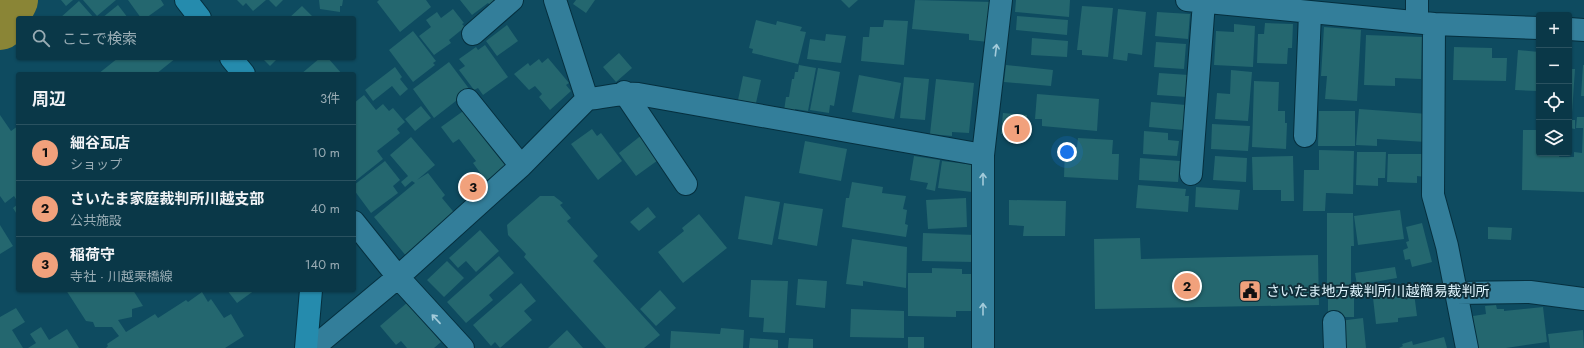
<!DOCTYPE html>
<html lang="ja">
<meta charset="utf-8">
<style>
:root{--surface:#0a3848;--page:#184352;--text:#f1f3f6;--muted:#99acb4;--line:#2a5260;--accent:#f1a17c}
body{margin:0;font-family:Jost,"Noto Sans JP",sans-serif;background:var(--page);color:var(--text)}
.controls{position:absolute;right:12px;top:12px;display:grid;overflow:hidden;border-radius:4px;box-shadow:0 1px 3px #0004}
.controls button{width:36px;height:36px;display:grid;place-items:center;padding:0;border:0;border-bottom:1px solid var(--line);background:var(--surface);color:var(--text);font:20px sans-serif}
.you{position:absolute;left:1067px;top:152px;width:14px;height:14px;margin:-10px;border:3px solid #fff;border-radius:50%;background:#1a73e8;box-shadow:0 0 0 6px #1a73e833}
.badge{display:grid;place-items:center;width:26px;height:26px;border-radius:50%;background:var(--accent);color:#111;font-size:13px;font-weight:700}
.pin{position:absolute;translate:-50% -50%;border:2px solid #fff;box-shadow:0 1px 4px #0006}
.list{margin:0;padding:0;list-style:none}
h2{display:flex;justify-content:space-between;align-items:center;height:52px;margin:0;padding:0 16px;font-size:17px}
h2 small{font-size:13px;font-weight:400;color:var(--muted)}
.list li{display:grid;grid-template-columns:26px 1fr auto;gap:12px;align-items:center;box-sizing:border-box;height:56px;padding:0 16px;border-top:1px solid var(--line)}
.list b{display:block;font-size:15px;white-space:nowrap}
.list p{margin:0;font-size:13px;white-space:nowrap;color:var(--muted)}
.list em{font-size:13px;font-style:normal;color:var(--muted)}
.icon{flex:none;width:22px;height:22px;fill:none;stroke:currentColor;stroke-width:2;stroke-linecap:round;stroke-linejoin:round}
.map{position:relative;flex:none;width:1584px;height:348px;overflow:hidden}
.search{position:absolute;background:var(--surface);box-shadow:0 1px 3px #0004;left:16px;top:16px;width:340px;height:44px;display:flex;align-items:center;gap:10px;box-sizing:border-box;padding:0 14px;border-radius:4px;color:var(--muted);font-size:15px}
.panel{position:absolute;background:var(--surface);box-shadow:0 1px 3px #0004;left:16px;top:72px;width:340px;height:220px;border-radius:4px}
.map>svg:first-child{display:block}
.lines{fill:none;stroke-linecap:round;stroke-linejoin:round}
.river{stroke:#8a8536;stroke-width:50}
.building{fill:#24676f}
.minor-casing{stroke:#052f3e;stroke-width:24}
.major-casing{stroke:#052f3e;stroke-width:24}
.minor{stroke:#337e9a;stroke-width:22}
.major{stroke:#258bad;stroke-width:22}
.oneway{stroke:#a3cbda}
.labels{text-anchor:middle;stroke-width:4;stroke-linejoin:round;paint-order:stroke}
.poi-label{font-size:14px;fill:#dff4fd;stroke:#102f3a;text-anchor:start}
</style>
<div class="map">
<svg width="1584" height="348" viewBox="0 0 1584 348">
<rect width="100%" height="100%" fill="#0e4b60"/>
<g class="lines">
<!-- river -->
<path class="river" d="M0,25L13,0"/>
</g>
<!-- building -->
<path class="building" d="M61,0H73L66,6Z
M83,0H116L97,16Z
M128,0H161L164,5L146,18H141Z
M237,0H266L253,11L246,3L243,6Z
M269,0H283L276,7Z
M319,0H343L342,6H340V12L320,9Z
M379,0H426L431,7L400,32L377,2Z
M460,0H499L491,6L488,3L472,15Z
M576,0H595L586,13L573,4Z
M841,0H858L849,8Z
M915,0L993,2L989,42L969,40V34L912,29Z
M1016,0H1070L1069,17L1015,12Z
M79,1L94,18H60Z
M118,5L128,18H102Z
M302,6L314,18H289Z
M1082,6L1113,8L1108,57L1082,55V50H1077Z
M453,9L464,23L462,24L465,27L449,40L451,43L434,55L419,36L431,27L426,20L437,12L441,18Z
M1118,9L1146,12L1142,55L1128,53L1127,61L1113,59Z
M1157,12L1190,14L1188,39L1155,36Z
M1017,16L1068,20L1067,35L1016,30Z
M756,20L776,25L777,21L802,27L800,31L806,32L798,64L752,53L753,49L749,48Z
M884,20L908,21L904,65L861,61L863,37H869L870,27H883Z
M1265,23L1293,24L1292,48H1288L1287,64L1257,63L1258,34H1264Z
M1234,24L1255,26L1253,67L1214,65L1216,31L1234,32Z
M507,25L518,41L497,56L486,41Z
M1324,27L1361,30L1357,101L1325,99L1327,76H1321Z
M413,31L436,61L433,63L435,65L413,82L389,50Z
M826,34L846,36L841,63L807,59L810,39L825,41Z
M1366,35L1422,37L1421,79L1395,78V86L1364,85Z
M1032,38L1068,41L1067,57L1031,55Z
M1156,42L1186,44L1184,69L1154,67Z
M485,45L508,77L483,95L478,88L474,90L459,70L465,66L459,59L476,47L478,50Z
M1454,47L1492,48V58H1507L1506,81L1453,80Z
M1518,50L1539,52L1538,91L1515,90Z
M619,53L632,68L616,82L603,67Z
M118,58H176L156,74H98Z
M262,58H278L270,66Z
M320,58H328L342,74H301Z
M548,58L569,83L566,85L571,91L550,110L539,97L542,94L535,86L529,90L514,74L528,63L530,66L539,59L542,63Z
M449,62L470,90L434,118L413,89Z
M799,65L816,68L808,111L795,109V112L784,111L786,97H789L792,79H794L795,72H798Z
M1006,65L1053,70L1051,86L1004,82Z
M1583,65H1584V96H1581Z
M395,67L402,77L400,79L408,89L400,96L392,86L373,101L365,90Z
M818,68L840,72L834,106L830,105L829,113L810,110Z
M1569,69H1575L1572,113H1569Z
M1231,70L1252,72L1248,121L1215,119L1217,93L1230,94Z
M1159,73L1189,75L1187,97L1157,95Z
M859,75L901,83L894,119L852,112Z
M743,76L761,80L756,103L738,100Z
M904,77L929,79L925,120L900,118Z
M936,79L974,83L969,133L952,132V136L930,134Z
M1254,81L1279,82L1278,111H1285V123H1287L1286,149L1252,147Z
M1037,94L1099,99L1097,131L1042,126V119H1035Z
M364,95L376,110L383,104L389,111L393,108L405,122L397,129L400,133L377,151L383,159L354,182V103Z
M1151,102L1186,105L1184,130L1149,127Z
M421,106L431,118L415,131L405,119Z
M466,109L507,165L486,181L473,163L476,161L459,139L453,143L441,127Z
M1359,109L1428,114L1426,142L1377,139V146L1356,145Z
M1319,111H1355V146H1318Z
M1003,113L1027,115L1026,136L1001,134Z
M0,115L11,131L18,126V202L14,196L5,203L0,196Z
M1577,117H1584V192L1522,190L1523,130H1539V153H1560L1559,157H1574V152L1582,153L1583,128H1576Z
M1569,120H1575V129L1569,128Z
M1212,124L1250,126L1248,151L1211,149Z
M592,129L597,136L601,133L622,161L598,180L571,144Z
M1144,131L1168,133V140L1179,141L1177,156L1143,154Z
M643,134L661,158L636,176L619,153Z
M411,137L435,165L417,180L428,173L445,195L442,198L457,216L407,257L374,217L415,183L412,181L405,187L401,182L408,176L390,155Z
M1078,138L1113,140L1112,154H1119L1118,180L1064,177L1065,147H1077Z
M805,141L847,149L841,181L799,173Z
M1319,150L1354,151L1353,194L1326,193L1325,211H1303L1304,170H1319Z
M1357,152H1386L1385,178H1378V186L1356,185Z
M1388,154H1426L1425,177L1417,176V183L1387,182Z
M914,156L940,160L935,191L926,189L928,183L910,180Z
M1215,156L1247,158L1246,182L1213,180Z
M1293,156L1294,201H1281V190H1253L1252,157Z
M1140,158L1180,161L1178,182L1139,180Z
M385,161L400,180L393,186L398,193L371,213L354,190V185Z
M942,161L976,165L972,192L938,188Z
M852,182L883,187L882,193L906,196L903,209L907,210L905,224L908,225L906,237L842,227L846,198H849Z
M1138,185L1186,189L1185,196H1189L1188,212L1136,208Z
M1196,187L1240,190L1238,210L1195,207Z
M540,196H554L563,203L560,205L571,218L567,221L598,256L593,261L660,335L644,348H606L524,257L526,254L508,235L507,225Z
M745,196L780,202L772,245L738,239Z
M966,198L967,227L928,229L926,200Z
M1009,200L1066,201L1065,236H1023L1024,226L1009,225Z
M784,203L823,209L817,246L778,239Z
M18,204V216L13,208Z
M648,207L656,217L639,231L630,222Z
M1400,210L1404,239L1358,245L1354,216Z
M1327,213H1353L1354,246H1351V294H1327Z
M699,214L727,248L683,283L658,252L684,231L682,228Z
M1422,223L1432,262L1412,267L1410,259L1405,260L1403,250L1408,248L1406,242L1409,241L1406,227Z
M0,225L13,246L0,254Z
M1488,227L1512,228L1511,240L1488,239Z
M480,230L499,251L476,272L466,261L458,268L449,258Z
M923,233L975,235L974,262L922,261Z
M1140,238L1141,259L1318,255L1319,305L1095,309L1094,239Z
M852,239L907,247L906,288L863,281V286L846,284Z
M499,256L514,273L489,295L493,300L466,323L447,302Z
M447,261L464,278L444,297L427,280Z
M1395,267L1397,278L1357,285L1355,273Z
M932,268L962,269V274H972V311H956V317L908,316V273H932Z
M798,279L827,281L825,308L796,305Z
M751,280L788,281L785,333L763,332L764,318L749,317Z
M521,283L536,301L524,311L532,320L500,348L495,342L491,346L473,325Z
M1413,285L1417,316L1398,318V322L1376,324L1372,289Z
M66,290H133L143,306L132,309V317L118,320L126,332L155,314L158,318L186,300L188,302L202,292L208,302L211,299L224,318L231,314L244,336L225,348H106L108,346L107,344L119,336L112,327H95L93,322L86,321Z
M227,290H255L237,303Z
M660,290L676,308L656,326L640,309Z
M1328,295H1354V317H1328Z
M408,302L441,342L434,348H407L401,341L396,345L380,326Z
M1496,305L1497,309H1504V311L1543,307L1547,342L1506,348H1476L1473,316L1486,314L1485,306Z
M16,308L25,322L12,330L23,348H0V317Z
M851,309L904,311V338L850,337Z
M1363,318L1366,348H1340L1339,321Z
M41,327L49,340L67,329L79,348H28L36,343L30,334Z
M721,328L744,330L743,348H670L671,331L720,334Z
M567,330L583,348H548Z
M1583,330L1584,348H1550L1548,334Z
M908,337H924V348H908Z
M1444,337L1447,348H1399L1403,346L1402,344L1412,341L1413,345Z
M750,338L778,340V348H749Z
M789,338L813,339V348H788Z"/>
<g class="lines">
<!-- minor casing -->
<g class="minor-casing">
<path id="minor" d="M1187,0L1434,24L1433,195L1447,246L1467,348
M1417,0V22
M1434,24L1539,28
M1569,29L1584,30
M473,34L512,0
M624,92L686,184
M587,99C605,98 621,92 638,94L983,155
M468,100L521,166
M1305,136L1310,13
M1191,174L1204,2
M1456,293L1530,292L1584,299
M1334,322L1335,348
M313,348L398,277L354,222
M463,348L398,277L521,166L587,99L555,0
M983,348V155L1001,0"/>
</g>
<!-- major casing -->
<g class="major-casing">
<path id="major" d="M186,0L200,18
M231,58L244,74
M306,348L311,290"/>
</g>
<!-- minor -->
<use href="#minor" class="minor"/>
<!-- major -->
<use href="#major" class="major"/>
</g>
<!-- one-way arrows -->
<defs><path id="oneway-shaft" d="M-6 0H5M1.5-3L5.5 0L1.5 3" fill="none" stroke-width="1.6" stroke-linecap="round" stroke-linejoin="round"/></defs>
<g class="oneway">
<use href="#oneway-shaft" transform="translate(996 50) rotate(-83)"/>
<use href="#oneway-shaft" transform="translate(983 179) rotate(-90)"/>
<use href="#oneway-shaft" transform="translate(983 309) rotate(-90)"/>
<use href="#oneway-shaft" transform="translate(436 319) rotate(-133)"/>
</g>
<!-- icons -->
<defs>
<g id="civic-square" transform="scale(1.15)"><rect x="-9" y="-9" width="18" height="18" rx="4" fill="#f1a17c" stroke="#102f3a"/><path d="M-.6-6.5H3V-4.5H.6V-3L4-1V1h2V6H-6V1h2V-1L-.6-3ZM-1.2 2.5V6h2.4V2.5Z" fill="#111"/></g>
</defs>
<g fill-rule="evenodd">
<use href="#civic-square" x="1250" y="291"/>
</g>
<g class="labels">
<!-- poi labels -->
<g class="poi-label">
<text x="1266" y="296">さいたま地方裁判所川越簡易裁判所</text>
</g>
</g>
</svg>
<div class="controls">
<button>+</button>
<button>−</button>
<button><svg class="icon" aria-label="locate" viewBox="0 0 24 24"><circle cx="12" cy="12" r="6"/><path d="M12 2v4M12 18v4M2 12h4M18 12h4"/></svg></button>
<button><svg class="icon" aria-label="layers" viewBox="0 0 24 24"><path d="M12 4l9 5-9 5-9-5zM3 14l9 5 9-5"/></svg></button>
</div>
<div class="you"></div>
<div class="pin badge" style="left:1017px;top:129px">1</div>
<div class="pin badge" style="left:1187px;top:286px">2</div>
<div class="pin badge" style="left:473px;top:187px">3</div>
<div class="search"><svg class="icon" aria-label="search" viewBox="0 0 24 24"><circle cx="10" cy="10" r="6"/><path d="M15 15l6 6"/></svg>ここで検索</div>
<section class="panel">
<h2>周辺<small>3件</small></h2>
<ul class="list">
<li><span class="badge">1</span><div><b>細谷瓦店</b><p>ショップ</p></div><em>10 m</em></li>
<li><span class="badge">2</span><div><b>さいたま家庭裁判所川越支部</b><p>公共施設</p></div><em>40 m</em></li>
<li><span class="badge">3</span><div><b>稲荷守</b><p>寺社 · 川越栗橋線</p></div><em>140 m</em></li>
</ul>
</section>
</div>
